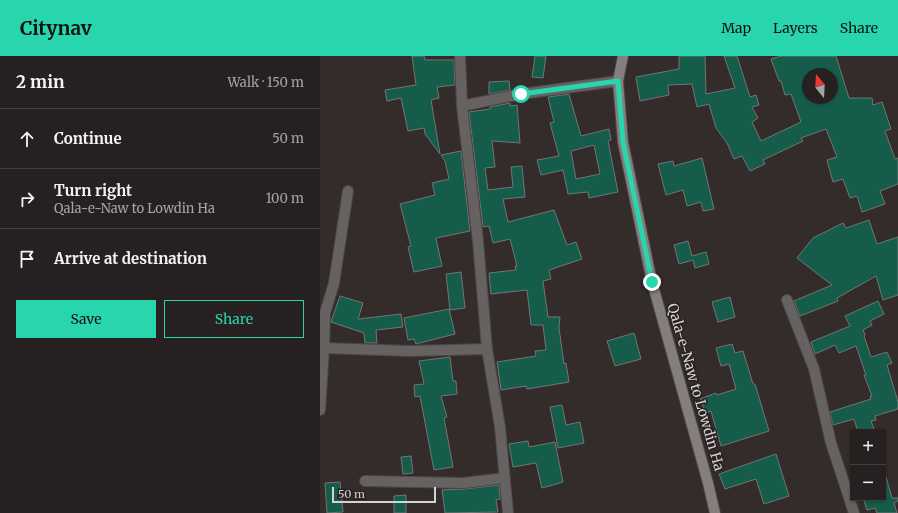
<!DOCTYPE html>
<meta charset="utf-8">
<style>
:root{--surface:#262120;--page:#2e2929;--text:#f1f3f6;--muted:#a4a3a5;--line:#423e3e;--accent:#29d5ad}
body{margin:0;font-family:Merriweather,serif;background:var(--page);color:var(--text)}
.controls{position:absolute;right:12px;bottom:12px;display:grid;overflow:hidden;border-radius:0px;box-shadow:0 1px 3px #0004}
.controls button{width:36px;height:36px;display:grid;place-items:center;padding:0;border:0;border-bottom:1px solid var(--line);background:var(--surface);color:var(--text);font:20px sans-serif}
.compass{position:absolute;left:482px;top:12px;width:36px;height:36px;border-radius:50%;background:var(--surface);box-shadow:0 1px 3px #0004;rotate:342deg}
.scale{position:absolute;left:12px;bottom:10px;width:104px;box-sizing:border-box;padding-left:4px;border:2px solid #d6d2d1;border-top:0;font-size:11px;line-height:14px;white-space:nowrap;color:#d6d2d1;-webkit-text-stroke:3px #292222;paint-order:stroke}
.stop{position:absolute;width:12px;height:12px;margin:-9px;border:3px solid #29d5ad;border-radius:50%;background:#fff}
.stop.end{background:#29d5ad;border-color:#fff;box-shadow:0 1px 4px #0008}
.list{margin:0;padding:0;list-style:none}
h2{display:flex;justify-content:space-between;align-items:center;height:52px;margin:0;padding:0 16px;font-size:17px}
h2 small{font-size:13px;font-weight:400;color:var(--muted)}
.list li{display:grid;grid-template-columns:26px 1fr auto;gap:12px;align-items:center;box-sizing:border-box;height:60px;padding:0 16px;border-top:1px solid var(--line)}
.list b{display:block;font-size:15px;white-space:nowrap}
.list p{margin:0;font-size:13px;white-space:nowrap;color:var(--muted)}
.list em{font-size:13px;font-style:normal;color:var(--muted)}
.actions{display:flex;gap:8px;padding:12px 16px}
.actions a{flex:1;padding:9px 0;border:1px solid var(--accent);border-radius:0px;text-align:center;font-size:14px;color:var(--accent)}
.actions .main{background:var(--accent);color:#111}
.icon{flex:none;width:22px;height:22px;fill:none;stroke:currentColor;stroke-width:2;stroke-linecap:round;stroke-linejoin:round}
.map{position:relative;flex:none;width:578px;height:457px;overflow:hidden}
header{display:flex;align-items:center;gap:24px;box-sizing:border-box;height:56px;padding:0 20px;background:var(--accent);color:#111}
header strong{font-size:19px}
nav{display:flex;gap:22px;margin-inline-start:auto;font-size:14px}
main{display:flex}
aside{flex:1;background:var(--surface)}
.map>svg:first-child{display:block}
.building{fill:#155c4a;stroke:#707774;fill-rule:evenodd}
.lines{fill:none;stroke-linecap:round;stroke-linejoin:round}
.street-casing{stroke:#4d4746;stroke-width:12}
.secondary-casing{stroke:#4d4746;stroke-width:12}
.street{stroke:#656261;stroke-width:10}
.secondary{stroke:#847e7e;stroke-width:10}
.route{stroke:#29d5ad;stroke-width:5}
.labels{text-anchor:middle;stroke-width:3;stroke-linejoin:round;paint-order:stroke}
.street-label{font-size:14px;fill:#d6d2d1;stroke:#292222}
</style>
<header>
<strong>Citynav</strong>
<nav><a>Map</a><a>Layers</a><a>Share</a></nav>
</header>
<main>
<aside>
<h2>2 min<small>Walk · 150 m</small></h2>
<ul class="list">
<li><svg class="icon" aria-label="ahead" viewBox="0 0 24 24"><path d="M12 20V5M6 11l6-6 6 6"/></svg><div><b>Continue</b></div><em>50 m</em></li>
<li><svg class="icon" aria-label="right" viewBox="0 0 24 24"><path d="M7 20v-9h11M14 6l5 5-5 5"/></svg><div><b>Turn right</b><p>Qala-e-Naw to Lowdin Ha</p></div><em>100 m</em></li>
<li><svg class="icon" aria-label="arrive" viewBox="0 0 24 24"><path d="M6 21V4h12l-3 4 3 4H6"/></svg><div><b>Arrive at destination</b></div></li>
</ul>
<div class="actions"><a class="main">Save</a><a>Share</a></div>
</aside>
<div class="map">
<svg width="578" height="457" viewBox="0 0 578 457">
<rect width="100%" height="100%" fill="#332c2b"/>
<!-- building -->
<path class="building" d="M92,0H104L105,4H134L135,29L117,31L119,42L111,44L120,98L105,78L104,72L88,75L81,42L67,45L65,34L96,29Z
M215,0H226L223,22L212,21Z
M359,0H385L386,38L415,32L404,0H417L430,41L436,39L439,49L432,51L438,62L432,66L441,85L481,66L471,38L465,39L461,25H459L451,3L461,0H516L529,42H552L553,49L562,46L571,73L565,75L575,103L578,102V128L560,135L565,148L542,156L537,140L530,142L523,123L513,126L507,104L517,101L506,73L481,82L483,85L443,104L445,108L430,115L422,100L414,103L407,87L396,72L389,48L377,51L372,28L348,29L349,39L320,45L316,21L359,13ZM488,18H512V42H488Z
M189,25L190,34L169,38V26Z
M249,38L261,80L289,73L291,84L288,85L298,136L269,142L268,136L248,138L243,114L221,119L217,104L239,100L230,67L234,66L228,41ZM274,89L280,118L256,123L251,95Z
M190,47V50L197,49L200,87L172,85L175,111L165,112L168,134L193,131L191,111L202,110L205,141L183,143L188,166L234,154L247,189L256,186L262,203L229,214L231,223L223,225L228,261H240L239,272L244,308L246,307L249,326L207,333L206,330L181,334L177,306L216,300L215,295L226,294L223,269H211L207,234L171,238L169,217L196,214L195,210H197L190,183L173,187L169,170L163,171L149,56L170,53V51Z
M141,95L150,175L116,182L122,210L94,216L88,191L91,190L80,148L115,139L112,127L129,123L125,105L121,99Z
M382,102L394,153L383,155L381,146L367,150L363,134L346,139L338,108L353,105L354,110Z
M549,164L557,188L578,181V239L563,244L556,220L517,242L518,245L480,260L474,245L512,229L477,202L493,182L523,167L526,172Z
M368,185L372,200L386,196L389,208L375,212L373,204L359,208L354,189Z
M141,216L145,252L130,254L126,218Z
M20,240L43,247L38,263L81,258L83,271L56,274L57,287H45L44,277L11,266Z
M410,241L415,261L398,266L392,246Z
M558,245L564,258L550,265L552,269L543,274L545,279L544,280L551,301L567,296L572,307L567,309L578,346V353L555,360L556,364L551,365L555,376H538L534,363L513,369L510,356L551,343L550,340H552L544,319H546L536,290L519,297L515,289L495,298L491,286L530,270L525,260Z
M129,253L135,278L96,288L94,283L88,284L84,262Z
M314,277L321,303L295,310L287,285Z
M412,288L415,297L423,295L433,328H435L449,375L401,390L391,355L386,357L380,343L396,337L397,339L416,333L409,308L401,310L396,292Z
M130,301L133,325H136L137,338L121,340L127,361L124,362L133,411L114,414L100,340L95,341L94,329L104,328L99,305Z
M242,349L246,369L260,366L264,387L238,392L230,351Z
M208,385L209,391L235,386L243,426L222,432L216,407L193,411L189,388Z
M456,398L469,440L444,448L436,423L405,433L399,418Z
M91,400L93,417L83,418L81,401Z
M563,421H566L572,442H578V445L574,447L577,457H557L555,452L547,454L543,442H563Z
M20,426L23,456L7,457L5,427Z
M179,429L180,443L176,444L178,456L125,457L122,434L144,433Z
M86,439V457H74V440Z"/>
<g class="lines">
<!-- street casing -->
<g class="street-casing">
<path id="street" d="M140,0L142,50L158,185L167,293L180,371L188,457
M142,50L201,38L298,25
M467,244L494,313L511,387L534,457
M4,292L89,295L167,293
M0,354L4,292L5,257L14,227L28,135
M45,425L143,427L185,422"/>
</g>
<!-- secondary casing -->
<g class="secondary-casing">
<path id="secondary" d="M303,0L298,25L303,86L332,226L388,427L395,457"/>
</g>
<!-- street -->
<use href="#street" class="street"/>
<!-- secondary -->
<use href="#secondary" class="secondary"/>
</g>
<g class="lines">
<!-- route -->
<path class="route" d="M201,38L298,25L303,86L332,226"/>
</g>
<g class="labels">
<!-- street labels -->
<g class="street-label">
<text transform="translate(376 331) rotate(74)" y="5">Qala-e-Naw to Lowdin Ha</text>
</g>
</g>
</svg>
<div class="controls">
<button>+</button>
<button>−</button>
</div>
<svg class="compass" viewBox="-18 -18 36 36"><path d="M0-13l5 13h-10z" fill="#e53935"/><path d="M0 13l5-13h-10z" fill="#a4a3a5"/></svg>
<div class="scale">50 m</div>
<div class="stop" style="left:201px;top:38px"></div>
<div class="stop end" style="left:332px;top:226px"></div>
</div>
</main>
